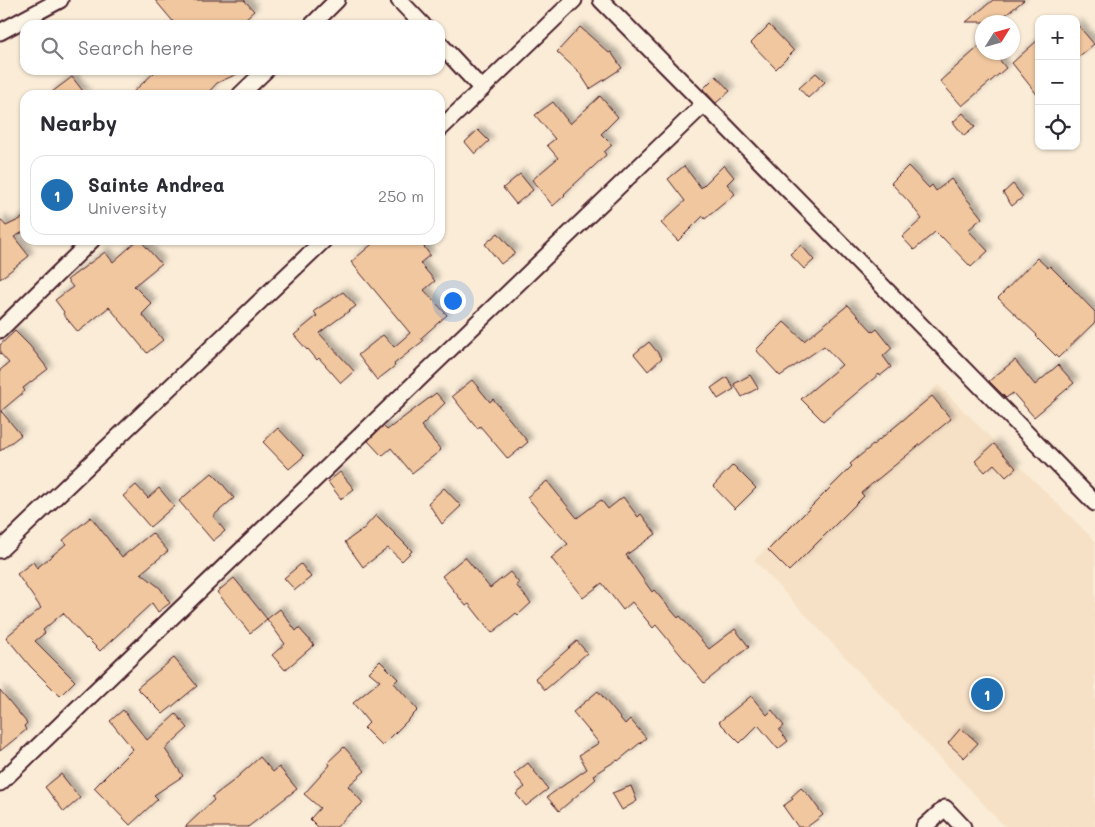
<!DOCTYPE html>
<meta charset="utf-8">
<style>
:root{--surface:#fff;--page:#f2f2f3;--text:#2b2b33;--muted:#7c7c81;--line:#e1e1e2;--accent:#1f6fb2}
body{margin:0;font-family:Mali,sans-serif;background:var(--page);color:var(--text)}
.controls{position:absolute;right:15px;top:15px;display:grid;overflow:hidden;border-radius:10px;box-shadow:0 1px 4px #0004}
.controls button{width:45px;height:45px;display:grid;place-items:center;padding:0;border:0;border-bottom:1px solid var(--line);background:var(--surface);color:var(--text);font:25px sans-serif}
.compass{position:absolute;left:975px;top:15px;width:45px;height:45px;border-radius:50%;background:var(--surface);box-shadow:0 1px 4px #0004;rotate:53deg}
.you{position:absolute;left:452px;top:300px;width:18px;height:18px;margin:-12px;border:4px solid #fff;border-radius:50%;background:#1a73e8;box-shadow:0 0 0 8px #1a73e833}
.badge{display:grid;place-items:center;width:32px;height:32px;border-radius:50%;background:var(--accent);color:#fff;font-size:16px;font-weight:700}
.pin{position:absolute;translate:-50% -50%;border:2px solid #fff;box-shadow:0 1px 5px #0006}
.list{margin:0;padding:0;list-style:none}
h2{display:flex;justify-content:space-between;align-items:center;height:65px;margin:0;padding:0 20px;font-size:21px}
h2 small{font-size:16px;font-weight:400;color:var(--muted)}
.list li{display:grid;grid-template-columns:32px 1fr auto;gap:15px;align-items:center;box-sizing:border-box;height:80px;margin:0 10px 10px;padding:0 10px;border:1px solid var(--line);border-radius:15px}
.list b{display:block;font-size:19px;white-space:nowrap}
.list p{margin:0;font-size:16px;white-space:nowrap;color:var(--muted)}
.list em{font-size:16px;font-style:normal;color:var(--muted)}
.icon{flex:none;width:28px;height:28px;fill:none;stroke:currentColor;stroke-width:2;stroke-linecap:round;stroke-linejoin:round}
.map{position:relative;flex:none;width:1095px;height:827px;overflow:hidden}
.search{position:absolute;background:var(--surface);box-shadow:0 1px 4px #0004;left:20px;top:20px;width:425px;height:55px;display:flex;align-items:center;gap:12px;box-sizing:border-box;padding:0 18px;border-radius:15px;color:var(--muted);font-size:19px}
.panel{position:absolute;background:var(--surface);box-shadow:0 1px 4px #0004;left:20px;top:90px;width:425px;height:155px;border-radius:15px}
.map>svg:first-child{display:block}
.built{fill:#f7e1c6}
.building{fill:#f0c79f;stroke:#4a1f2b;filter:url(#shadow)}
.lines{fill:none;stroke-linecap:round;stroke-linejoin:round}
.street-casing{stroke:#4a1f2b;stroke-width:19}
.street{stroke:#fcf5e5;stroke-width:15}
</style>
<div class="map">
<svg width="1095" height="827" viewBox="0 0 1095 827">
<defs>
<filter id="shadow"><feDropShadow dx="4.5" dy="-4.5" stdDeviation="2.5" flood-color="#0004"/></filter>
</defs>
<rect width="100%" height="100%" fill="#faecd7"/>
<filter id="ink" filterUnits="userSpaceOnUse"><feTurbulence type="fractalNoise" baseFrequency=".02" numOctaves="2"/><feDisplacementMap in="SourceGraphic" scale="10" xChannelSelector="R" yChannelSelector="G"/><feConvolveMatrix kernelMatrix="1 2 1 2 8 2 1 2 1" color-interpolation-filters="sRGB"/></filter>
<g filter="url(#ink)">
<!-- built -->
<path class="built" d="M938,385L1095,541V827H1005L754,560Z"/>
<!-- building -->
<path class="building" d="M155,0H244L254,11L238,25H176Z
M993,0H1024L997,22H966Z
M1076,23L1094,44L1076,59Z
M769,25L794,51L776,69L751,43Z
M580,27L609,53L611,52L622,68L590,89L579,72L557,52Z
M1039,39V97L1012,63Z
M982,44V52H993L1006,68L962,106L940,81Z
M157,70H246L217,83L206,95H130Z
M816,73L825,82L808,98L799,88Z
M716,76L730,91L716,103L703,89Z
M72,77L86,95H48Z
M600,96L618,117L601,134L612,145L604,152L606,155L564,194L565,195L553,206L532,180L558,158L547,145L555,139L535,115L553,102L570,124Z
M963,113L975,127L964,136L953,122Z
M478,130L489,141L475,154L465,142Z
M724,165L734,177L727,184L735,194L705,219L703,216L678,241L661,223L685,201L668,179L684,166L701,188Z
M908,166L929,188L932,185L936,191L951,179L982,218L968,230L988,251L971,267L942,237L941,238L935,232L914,250L902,237L922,219L909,202L891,183Z
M520,174L533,190L516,204L503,188Z
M1013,184L1023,197L1012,206L1003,193Z
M25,217V231L14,237L29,256L0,279V219L6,226Z
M498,233L515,253L501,264L485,244Z
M138,240H140L161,264L134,286L152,304L142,314L163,340L147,353L109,307L78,332L63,314L64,312L55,300L73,287L67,280L105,252L113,262Z
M377,240H419L430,255L420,263L435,281L424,290L447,315L421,338L423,341L394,364L395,366L377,380L358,355L383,335L394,347L410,333L351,262Z
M801,245L814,260L804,269L790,254Z
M1037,258L1048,268L1050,266L1072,288L1095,312V322L1058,358L1036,336L1037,335L998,298Z
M343,292L356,306L319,333L354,371L341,383L319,358L317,360L308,349L307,350L294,335L317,316L314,311Z
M848,305L873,332L877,329L892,348L883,356L891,367L880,376L879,374L823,421L801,399L842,365L824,346L780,376L756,350L784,322L804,341Z
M15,331L30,346L48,369L23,388L25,391L1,411L21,435L0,451V370L9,363L0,353V345Z
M649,342L662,358L648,371L634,354Z
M1015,360L1035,385L1058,365L1074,383L1034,417L1013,393L1006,398L989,381Z
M750,375L758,388L742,397L734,384Z
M727,377L734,389L718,399L711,388Z
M472,380L490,402L493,399L528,442L508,459L480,426L478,429L452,396Z
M436,393L445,403L421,426L441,450L412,473L391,448L382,456L368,441L383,426L387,430Z
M932,396L951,419L861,493L864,496L789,571L768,550L852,466L850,464Z
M278,428L304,456L289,469L263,442Z
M994,444L1016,468L1006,477L994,464L985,472L975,461Z
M733,465L756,488L735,509L713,486Z
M340,472L354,489L341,499L328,482Z
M212,473L219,480L234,498L213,516L225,531L213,541L179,501Z
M547,481L577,518L601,500L608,509L623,497L638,517L641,514L656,534L626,555L652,592L654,590L678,618L680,616L709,649L735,629L749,647L704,683L656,625L653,628L632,602L623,610L602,583L583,598L551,558L568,544L556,531L527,497Z
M136,485L148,498L159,488L174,506L150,527L123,496Z
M444,488L461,506L442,524L428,503Z
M376,515L412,551L402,561L388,548L363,567L345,542L366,527V526Z
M91,517L122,557L152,533L168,551L141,573L160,588L170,603L158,612L152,603L100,651L87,638L86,639L63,613L43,630L45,633L35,641L75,681L60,696L30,666L6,637L41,608L17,574L33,562L37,568L66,544L63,540Z
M465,557L490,588L510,572L519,583L516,585L531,603L518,615L516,613L492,633L469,604L466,606L442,576Z
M301,564L311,577L295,590L284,578Z
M234,578L267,619L250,633L217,592Z
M280,609L296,631L299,628L314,645L285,670L272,655L285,644L267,619Z
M577,641L587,653L545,690L535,678Z
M174,658L197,686L163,714L137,688Z
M380,661L398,679L394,683L418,710L382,746L364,728L369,723L353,703L380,681L369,672Z
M0,690L27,723L24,726L26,730L0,751Z
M598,691L625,724L630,719L646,738L618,761L617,760L593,775L596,779L559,811L547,797L587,769L579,755L599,743L573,712Z
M751,696L767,715L772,710L784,726L779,730L788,741L778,749L758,725L740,743L719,722Z
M123,710L147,740L176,714L188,728L165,749L183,776L154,795L158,799L130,825L94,788L133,749L110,721Z
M961,728L978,743L964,758L948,743Z
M344,747L365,771L348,786L363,803L344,819L337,827H318L310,819L320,808L304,794L330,765L328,762Z
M260,757L273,772L279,767L297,789L248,827H185L214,800L212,797L232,782Z
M528,763L548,789L526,806L516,794L525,787L514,774Z
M61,774L80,798L64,812L45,787Z
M631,786L637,801L622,810L612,793Z
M801,788L810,797L823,815L807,827H798L783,806L793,799L791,797Z"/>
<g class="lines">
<!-- street casing -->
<g class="street-casing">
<path id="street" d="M399,0L423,25
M312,25L337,0
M0,32L60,0
M440,44L482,89
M240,95L266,70
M704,104L1095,503
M440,129L574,0
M0,330L92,240
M0,550L324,240
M0,783L704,104L601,0
M924,827L945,808L963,827"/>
</g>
<!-- street -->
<use href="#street" class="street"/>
</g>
</g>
</svg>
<div class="controls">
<button>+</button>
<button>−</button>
<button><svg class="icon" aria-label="locate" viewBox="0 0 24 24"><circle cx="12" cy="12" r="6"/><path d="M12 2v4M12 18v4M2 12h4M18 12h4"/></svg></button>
</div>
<svg class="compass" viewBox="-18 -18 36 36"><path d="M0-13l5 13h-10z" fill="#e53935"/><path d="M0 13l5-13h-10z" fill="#7c7c81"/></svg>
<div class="you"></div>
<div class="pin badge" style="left:987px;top:694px">1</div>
<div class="search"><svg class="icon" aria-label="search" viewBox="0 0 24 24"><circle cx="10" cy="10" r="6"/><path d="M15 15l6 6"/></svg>Search here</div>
<section class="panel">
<h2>Nearby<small></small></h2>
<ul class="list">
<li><span class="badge">1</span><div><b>Sainte Andrea</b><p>University</p></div><em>250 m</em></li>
</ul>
</section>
</div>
